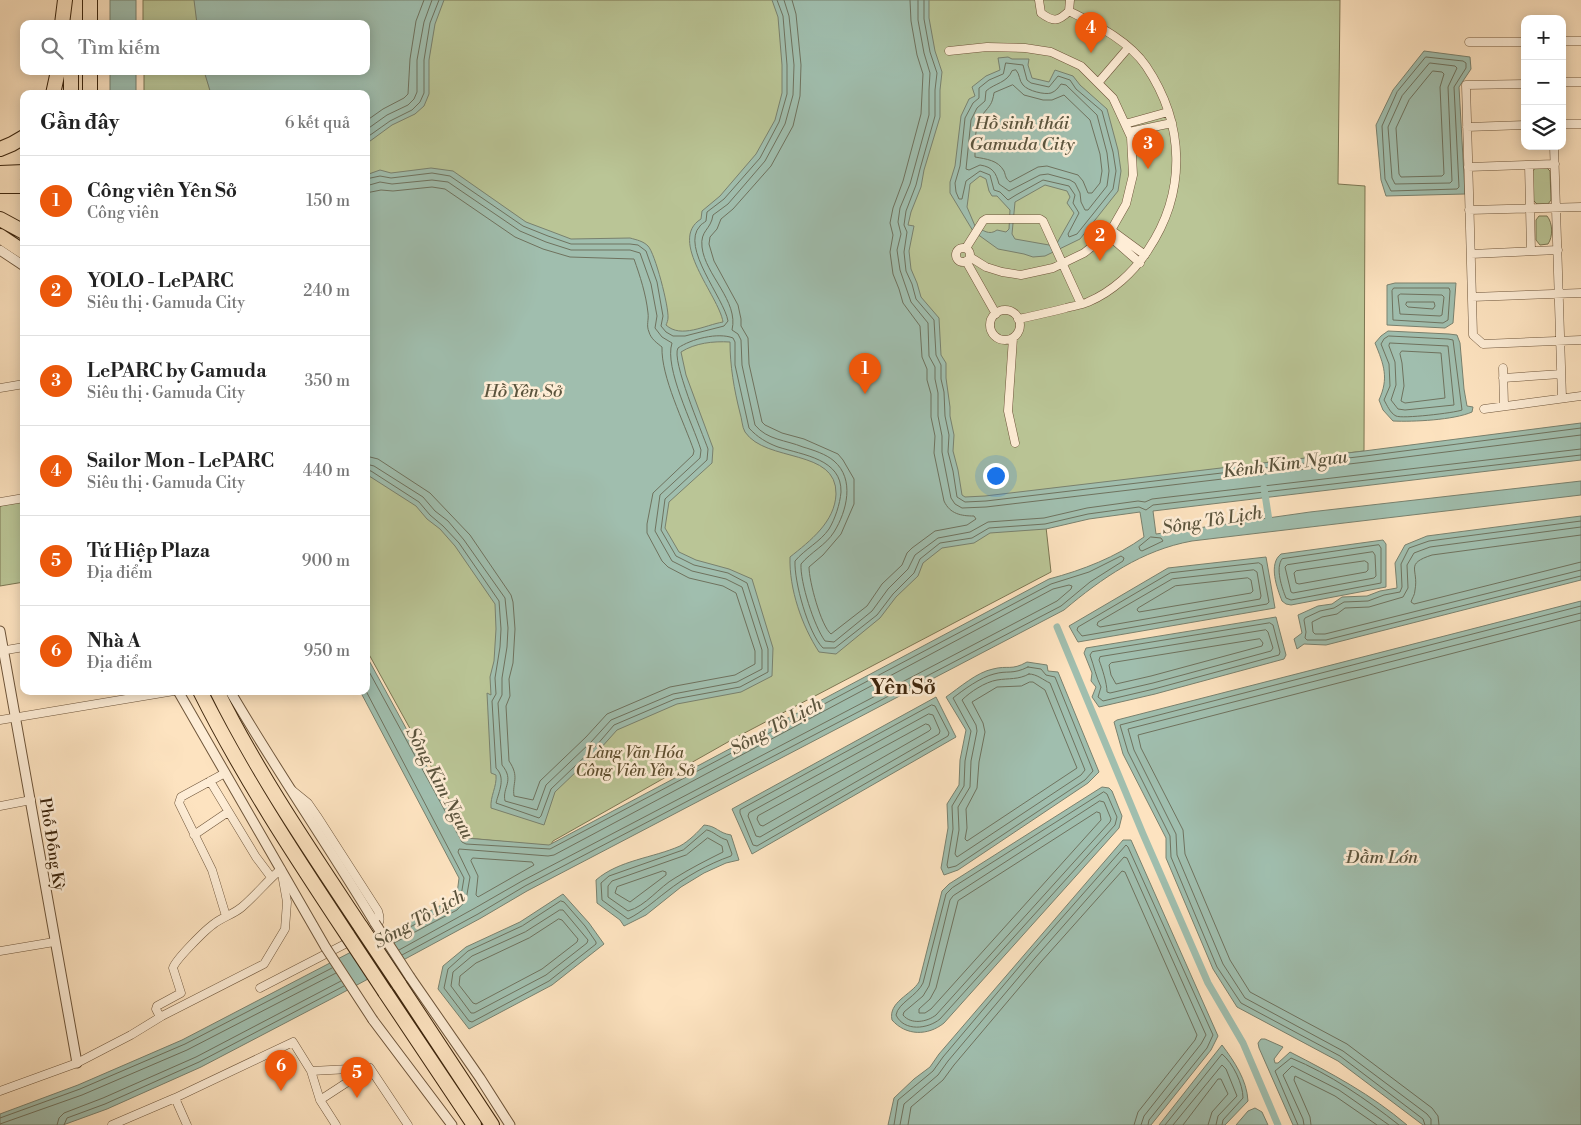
<!DOCTYPE html>
<html lang="vi">
<meta charset="utf-8">
<style>
:root{--surface:#fff;--page:#f2f2f2;--text:#222;--muted:#767676;--line:#e0e0e0;--accent:#ea580c}
body{margin:0;font-family:"Libre Bodoni",serif;background:var(--page);color:var(--text)}
.controls{position:absolute;right:15px;top:15px;display:grid;overflow:hidden;border-radius:10px;box-shadow:0 2px 12px #0003}
.controls button{width:45px;height:45px;display:grid;place-items:center;padding:0;border:0;border-bottom:1px solid var(--line);background:var(--surface);color:var(--text);font:25px sans-serif}
.you{position:absolute;left:995px;top:475px;width:18px;height:18px;margin:-12px;border:4px solid #fff;border-radius:50%;background:#1a73e8;box-shadow:0 0 0 8px #1a73e833}
.badge{display:grid;place-items:center;width:32px;height:32px;border-radius:50%;background:var(--accent);color:#fff;font-size:16px;font-weight:700}
.pin{position:absolute;translate:-50% -41px;filter:drop-shadow(0 1px 2px #0008)}
.pin::after{content:'';position:absolute;top:26px;width:18px;height:15px;background:inherit;clip-path:polygon(0 0,100% 0,50% 100%)}
.list{margin:0;padding:0;list-style:none}
h2{display:flex;justify-content:space-between;align-items:center;height:65px;margin:0;padding:0 20px;font-size:21px}
h2 small{font-size:16px;font-weight:400;color:var(--muted)}
.list li{display:grid;grid-template-columns:32px 1fr auto;gap:15px;align-items:center;box-sizing:border-box;height:90px;padding:0 20px;border-top:1px solid var(--line)}
.list b{display:block;font-size:19px;white-space:nowrap}
.list p{margin:0;font-size:16px;white-space:nowrap;color:var(--muted)}
.list em{font-size:16px;font-style:normal;color:var(--muted)}
.icon{flex:none;width:28px;height:28px;fill:none;stroke:currentColor;stroke-width:2;stroke-linecap:round;stroke-linejoin:round}
.map{position:relative;flex:none;width:1581px;height:1125px;overflow:hidden}
.search{position:absolute;background:var(--surface);box-shadow:0 2px 12px #0003;left:20px;top:20px;width:350px;height:55px;display:flex;align-items:center;gap:12px;box-sizing:border-box;padding:0 18px;border-radius:10px;color:var(--muted);font-size:19px}
.panel{position:absolute;background:var(--surface);box-shadow:0 2px 12px #0003;left:20px;top:90px;width:350px;height:605px;border-radius:10px}
.map>svg:first-child{display:block}
.green{fill:#bac596;stroke:#7c7652}
.water{fill:#a0beae;stroke:#79816e;fill-rule:evenodd}
.lines{fill:none;stroke-linecap:round;stroke-linejoin:round}
.shore{stroke:#6f725e;stroke-width:1}
.canal{stroke:#a0beae;stroke-width:7}
.minor-casing{stroke:#6e553a;stroke-width:9}
.tertiary-casing{stroke:#6e553a;stroke-width:11}
.motorway-casing{stroke:#3e260d;stroke-width:16}
.minor{stroke:#feedd6;stroke-width:8}
.tertiary{stroke:#feedd6;stroke-width:9}
.motorway{stroke:#fde3c0;stroke-width:14}
.tertiary-bridge-casing{stroke:#6e553a;stroke-width:11;stroke-linecap:butt}
.motorway-bridge-casing{stroke:#3e260d;stroke-width:16;stroke-linecap:butt}
.tertiary-bridge{stroke:#feedd6;stroke-width:9}
.motorway-bridge{stroke:#fde3c0;stroke-width:14}
.labels{text-anchor:middle;stroke-width:5;stroke-linejoin:round;paint-order:stroke}
.park-label{font-size:16px;font-style:italic;fill:#5d4e2f;stroke:#feedd6}
.street-label{font-size:16px;fill:#3e260d;stroke:#feedd6}
.water-label{font-size:18px;font-style:italic;fill:#5b543d;stroke:#feedd6}
.district-label{font-size:21px;font-weight:bold;fill:#3e260d;stroke:#feedd6}
</style>
<div class="map">
<svg width="1581" height="1125" viewBox="0 0 1581 1125">
<rect width="100%" height="100%" fill="#fde3c0"/>
<filter id="stains"><feTurbulence type="fractalNoise" baseFrequency=".004" numOctaves="4"/><feColorMatrix values="0 0 0 0 .2 0 0 0 0 .09 0 0 0 0 .02 0 0 0 .5 -.17"/></filter>
<radialGradient id="worn" r=".72"><stop offset=".6" stop-color="#630" stop-opacity="0"/><stop offset="1" stop-color="#630" stop-opacity=".3"/></radialGradient>
<!-- green -->
<path class="green" d="M143,0H1340L1338,184L1365,186L1364,451L1042,491L1051,572L735,738L553,841L550,846L466,838L465,828L366,649V94H144V71H366V24H143Z
M1536,167H1546L1550,171L1551,200L1548,204H1537L1533,200L1532,172Z
M1539,216H1547C1553,223 1553,237 1548,244L1540,245L1536,240V220Z
M24,501V582L0,586V506Z"/>
<!-- water -->
<path class="water" d="M110,0H136V24H110Z
M194,0H444L435,24L429,60V94L424,106L415,114L392,125L366,144V94H211L204,71H366V24H197Z
M772,0H929V18L935,51L942,72L940,90V117L924,170L921,187L911,212L908,225L914,226L909,251L911,269L917,283L921,297L939,318L941,355L946,363V378L950,407V416L954,435L953,451L958,470L962,495L965,497L985,496L1364,451L1581,423V460L1153,511L1156,534L1310,512L1581,481V495L1192,541C1142,550 1102,578 1064,610L527,891L481,918L331,999L201,1067L107,1109L63,1125H0V1114L78,1085L182,1040L451,900L457,894L459,878L360,691H366V655L466,838L549,845L1049,579C1083,570 1116,557 1144,537L1140,512L1089,519L1046,529L990,533L974,543L942,548L923,563L918,576L896,597L880,618L836,654L819,652C802,626 789,589 790,557C810,541 835,522 836,494C837,448 766,463 745,432C742,427 742,419 740,413C734,389 730,366 730,342C713,341 695,343 681,352L686,375L713,448L712,463L669,502L665,528L679,552L696,560L729,569L752,579L773,648L772,676L741,692L677,704L617,730L600,749L555,792L544,825L491,808C490,796 497,787 496,775L491,773L487,693L491,695L490,677L494,661L496,629L495,604L455,546L440,529L427,519L416,506L366,474V175L380,170L391,173L431,168L453,171L526,222L550,231L571,239L630,238C637,240 643,241 648,246C655,253 669,307 668,318C668,320 667,323 666,325C681,339 705,325 723,322C719,296 667,240 701,219L702,211L720,196L756,154L775,120L782,93V65L778,17Z
M1424,51L1470,57L1471,69L1459,87L1465,194L1386,196L1381,180L1376,125L1393,90Z
M1008,57L1012,59H1029L1028,65L1032,78L1049,82L1055,70L1073,76L1080,85L1107,109L1118,150L1121,171L1118,191L1080,239L1045,256L1033,257L1024,254L998,249L973,231L950,193V182L955,166L961,116L969,99L975,96L972,87L986,76L1000,70L998,58ZM980,176L986,179L989,191L992,196H997L1010,210L1009,229L1006,232L997,230C989,236 983,230 975,226L967,207L970,184ZM1045,185L1067,191L1070,197L1067,203L1074,213L1057,243L1049,245L1015,239L1012,234L1015,202Z
M110,71H136V94H110Z
M1395,283H1456L1453,323L1445,328L1387,325V285Z
M1388,331L1449,334L1457,335L1460,343L1464,389L1467,406L1473,407L1472,412C1454,420 1413,422 1393,421L1383,410L1379,400C1389,378 1384,365 1375,343L1381,336Z
M1581,516V580L1326,645L1304,644L1297,649L1294,639L1302,633L1298,615L1318,606L1332,604L1342,597L1367,596L1380,591L1397,588L1395,563L1405,545L1427,536Z
M1383,540L1386,544V587L1291,605L1286,604L1282,601C1277,588 1268,564 1281,554Z
M1266,557L1275,608L1078,642L1069,626L1168,568Z
M1581,601V1125H1423L1338,1061L1237,1007L1213,969L1166,858V838L1123,754L1114,722L1117,720Z
M1276,617L1286,655L1284,659L1155,694L1099,707L1092,697L1096,687L1091,681L1092,673L1084,653L1086,648Z
M1027,662L1047,665L1048,671L1058,672L1099,772L1088,783L958,870L944,875L941,868L948,828L947,804L959,785L960,760L966,730L946,697C959,688 977,672 993,669C1008,665 1011,671 1027,662Z
M936,697L956,737L752,854L732,809Z
M1102,787L1109,788L1112,791L1122,816L1119,828L944,1023C928,1036 906,1036 892,1020C888,1002 911,995 919,982L942,891L949,884Z
M704,825C717,826 718,833 731,835L739,860L726,863L704,873L681,887L646,915L624,926L620,920L597,903L596,880C619,860 653,858 680,846C689,841 698,832 704,825Z
M1123,840H1131L1218,1036L1211,1050L1151,1125H888L894,1098L914,1079L930,1067L939,1054Z
M563,894L589,923L604,944L552,985L469,1029L438,989L443,966L466,947L520,922Z
M1261,1039H1265L1283,1047L1274,1059L1275,1063H1278L1290,1052C1331,1073 1372,1095 1407,1125H1293L1259,1048L1258,1043Z
M1222,1045C1234,1061 1247,1080 1248,1101L1225,1125H1159Z
M1255,1108L1262,1112L1268,1125H1236L1248,1111Z"/>
<g class="lines">
<!-- shore -->
<path class="shore" d="M784,0L789,16L794,65L793,95L785,124L765,161L728,204L713,215C711,230 700,230 702,247C705,275 739,301 732,330L738,334L741,340L742,365L755,425C767,440 786,440 803,447C813,450 826,454 834,461C855,479 847,511 834,532C826,545 811,552 801,564C800,582 814,626 825,641L834,642L872,611L888,589L908,569L915,555L938,538L970,532L988,522L1044,518L1087,508L1138,501L1145,502L1152,499L1581,449
M792,0L796,14L801,65L800,96L793,126L771,166L733,209L721,219L717,229L710,237L709,244L714,261L738,305L741,319V326L748,338L749,364L762,422L765,425L782,433L804,439L838,454L843,460L854,479V504L841,534L823,555L809,567C809,581 821,626 831,634L867,606L882,584L902,565L907,553L912,548L935,531L967,525L976,519L974,516C961,516 950,514 944,501L934,453L935,436L931,417V394L927,380V369L922,357L920,326L903,303L899,289L893,274L890,252L893,235L890,223L893,208L903,181L921,114L923,74L917,55L911,21L910,0
M918,0V20L924,53L930,73L929,90V115L910,184L900,208L898,222L901,234L897,250L900,270L911,302L928,323L929,356L935,367V379L938,393V416L942,436V452L951,498L955,504L962,508L986,507L1366,462L1581,435
M924,0V19L930,52L937,73L935,90V116L920,169L916,185L906,211L904,225L907,232L904,252L906,271L912,284L916,299L934,320L936,355L941,365V379L944,392L945,416L949,435L948,452L953,471L957,497L965,502L986,501L1365,456L1581,428
M1426,57L1463,61L1466,63V68L1454,87L1459,187L1457,189L1391,191L1385,179L1382,126L1397,92Z
M1006,63L1023,65L1027,80L1031,83L1049,87L1058,76L1070,80L1076,89L1102,111L1113,152L1116,171L1113,189L1077,234L1069,237L1068,234L1079,213L1073,203L1075,195L1069,186L1043,180L1016,195L1008,200L1000,192L994,190L990,175L980,171L966,181L962,199H959L956,192L955,183L960,166L965,118L973,103L979,98V88L989,80L1003,74Z
M1430,63L1455,66L1457,68L1448,87L1452,181L1450,183L1395,184L1392,178L1388,127L1402,96Z
M1016,70C1020,74 1019,81 1023,85C1028,91 1045,95 1051,93C1056,91 1058,88 1061,84L1066,85L1097,115L1107,153L1109,171L1107,186L1088,210H1085L1081,202L1080,193L1075,183L1070,180L1048,174L1040,175L1009,191L999,184C996,173 993,167 980,165L969,170L966,169L971,120L977,108L985,101L986,91C995,83 1007,83 1012,71Z
M1433,71L1442,72L1444,74L1440,87L1444,174L1442,176L1401,177L1399,174L1396,128L1409,100Z
M1013,85L1024,95L1043,100H1052L1064,95L1090,120L1100,154L1102,171L1100,183L1092,193H1088L1083,181L1078,175L1047,166L1038,167L1010,182C1005,178 1006,176 1004,171C998,160 986,159 975,157C975,145 974,124 983,114C990,105 992,105 994,93Z
M366,121L383,109L404,98L408,94L410,59L416,21L424,0
M366,130L387,115L408,105L414,99L417,92V60L424,22L432,0
M366,138L390,121L412,110L420,102L424,93V60L430,23L439,0
M366,179L380,176L391,178L432,173L450,176L523,226L548,236L571,244H630L638,245L646,251L657,282L663,316L661,326L666,332L673,336H685L724,326L728,321C724,298 680,247 700,226C701,224 704,223 706,221L707,212L724,199L760,158L779,122L787,94V65L783,16L777,0
M366,186L380,182L392,184L432,180L448,182L520,231L546,242L571,250H630L640,253L651,284L657,316L655,328L662,337L672,343C664,368 693,424 701,450L700,458L660,495L655,531L672,561L692,571L726,579L742,587L762,650V669L737,682L673,694L611,720L591,742L546,785L537,810L505,801C502,787 515,781 502,765L498,703L502,695V678L507,647L508,628L505,598L464,540L448,521L435,511L423,497L374,466L366,464
M366,193L381,190L393,191L432,187L445,189L515,237L543,249L570,257L634,259C640,276 646,294 648,313C649,320 646,325 649,332C651,339 657,343 662,347C661,377 684,422 694,451L693,455L653,493L647,524V533L662,561L668,567L689,578L723,586L736,593L755,651V664L735,675L670,687L607,714L586,737L540,781L533,800L514,796C512,783 520,777 509,761L506,706L510,696L509,679L513,663L515,629L513,602L511,595L470,535L430,493L378,459L366,456
M1394,288H1449L1450,291L1448,320L1443,323L1393,320L1392,291Z
M1401,294L1442,295L1444,297L1442,315L1440,316L1400,314L1398,296Z
M1407,302H1434L1435,306L1433,309L1408,307L1406,305Z
M1389,336L1448,339L1453,340L1462,410C1454,413 1402,419 1396,416C1390,413 1387,405 1384,400L1390,386L1389,364L1381,344L1384,339Z
M1390,343L1448,346L1454,405L1405,410L1398,409L1391,400L1396,385L1395,362L1389,346Z
M1402,351L1441,353L1445,398L1405,403L1401,401L1404,386L1402,363L1400,354Z
M366,470L371,471L419,502L430,515L443,526L459,543L499,601L501,629L500,647L495,678L496,694L492,701L496,768C506,778 499,791 496,803L539,818L541,816L551,789L596,746L614,725L675,699L740,687L768,672V649L747,583L728,573L694,565L676,556L661,530L665,499L707,460L708,449C702,432 671,360 678,348C691,339 718,332 733,338L735,342V365L749,428C757,437 767,443 778,447C803,455 842,459 841,492C840,504 835,519 829,529C820,542 805,549 795,561C794,581 808,633 823,648H835L877,615L893,594L914,573L920,559L940,543L972,538L989,528L1045,524L1088,514L1139,507L1146,510L1153,505L1581,455
M1581,521L1429,541L1409,548L1401,564L1402,587L1400,592L1384,595L1368,601L1344,602L1334,608L1320,611L1305,618L1304,620L1306,632L1305,638L1307,640H1326L1581,576
M1581,527L1430,547L1414,553L1407,565L1408,588L1403,597L1369,607L1345,608L1337,614L1322,617L1312,622L1313,632L1315,634H1325L1581,570
M1581,535L1432,555C1404,564 1419,569 1415,590C1415,595 1412,598 1411,602L1414,604L1581,562
M1151,537L1161,538L1163,541L1142,551L1140,550L1139,547Z
M1379,545L1381,548V583L1291,600L1286,598C1282,588 1275,568 1282,559Z
M1373,552L1375,555L1376,576L1374,578L1293,593L1291,592L1285,567L1287,565Z
M1365,561L1368,563V570L1366,572L1299,584L1296,583L1294,573L1296,571Z
M1259,563L1262,565L1269,602L1267,604L1082,636L1077,630L1078,627L1170,573Z
M1254,570L1257,572L1261,596L1260,599L1100,627L1097,625L1098,622L1172,579Z
M1248,578L1251,580L1253,591L1251,593L1139,612L1137,610L1138,608L1175,586Z
M1270,623L1273,625L1280,652L1279,655L1154,689L1103,701L1098,697L1101,687C1096,677 1094,666 1090,655L1092,652Z
M1266,630L1268,632L1273,648L1271,651L1153,683L1110,693L1107,692C1107,683 1102,668 1099,660L1100,657Z
M1260,639L1263,643L1262,646L1151,676L1116,684L1111,675L1109,665L1111,663Z
M366,666L462,842L466,844L550,849L1051,584L1089,572L1121,556L1124,558L1123,561L1090,582L1061,606L525,886L478,914L402,955
M1028,667L1041,669L1046,675L1055,677L1093,771L1085,780L956,866L948,868L947,865L953,829L952,806L964,786L965,761L971,731L953,698C963,690 981,677 994,674C1008,670 1012,675 1028,667Z
M1029,674C1037,674 1043,680 1050,683L1085,770L1081,775L957,857L955,854L959,830L958,807L970,787L971,761L977,731L976,725L962,700C970,692 985,682 997,680C1009,678 1018,680 1029,674Z
M1030,682H1033L1045,690L1077,768L967,841L965,839L967,828L966,809L977,788L979,762L985,732L983,723L972,702L997,687L1021,686Z
M366,691L464,878L461,896L454,904L391,937
M932,705L935,706L949,733L948,736L757,846L753,845L740,813V810Z
M929,714L933,715L940,731L939,734L760,837L756,836L748,816L749,813Z
M926,724L929,725L931,729L929,731L763,826L760,825L757,819L758,816Z
M1104,792L1107,794L1117,817L1115,825L940,1019C928,1029 904,1032 896,1015C898,1003 917,996 923,983L946,894L952,888Z
M1100,801L1104,802L1111,819L1110,822L936,1015C927,1022 911,1025 903,1015L904,1012L923,996L929,986L950,900L953,896Z
M1097,812L1100,813L1101,820L931,1009L925,1013H919V1009L930,999L936,988L958,901Z
M707,830C713,831 719,838 727,840L732,854L731,856C708,864 685,877 666,892C653,902 642,912 628,919L602,900L601,883L609,876L683,850Z
M708,838L722,846L723,852C707,860 691,868 675,878C659,887 646,906 628,911L608,897V886L612,881L686,855Z
M473,858L532,862L534,865L478,897L476,895L478,876L471,861Z
M663,871L666,872V875L630,902L615,893L617,887Z
M561,901L564,902L585,926L596,942V944L549,981L472,1022L469,1021L444,988L448,969L468,951L522,926Z
M560,910H563L588,940L587,943L546,975L474,1013H471L451,986L453,972L472,956L525,932Z
M559,919L562,920L578,939L577,942L542,969L476,1004L473,1003L459,985L460,976L476,963L529,938Z
M394,943L457,910L466,900L470,877L458,852L459,849L548,856L554,855L1053,589L1069,585L1072,586L1071,589L1057,601L522,881L475,908L399,950
M0,1118L80,1089L185,1044L332,968
M0,1124L82,1095L187,1050L336,973
M57,1125L59,1118L64,1113L103,1098L196,1057L341,981
M64,1125L67,1118L105,1104L199,1062L344,986
M894,1125L898,1100L933,1071L943,1057L1030,954L1126,845L1128,847L1213,1035L1207,1048L1149,1120L1148,1125
M900,1125L904,1104L938,1075L948,1061L1035,958L1124,857L1127,858L1206,1035L1201,1044L1144,1116L1141,1125
M908,1125L911,1107L943,1080L954,1065L1041,962L1122,871L1125,872L1197,1035L1195,1040L1138,1112L1134,1125
M1165,1125L1222,1054C1233,1063 1243,1084 1243,1098L1223,1120L1222,1125
M1173,1125L1222,1065L1226,1069L1237,1096L1218,1116L1216,1125
M1183,1125L1218,1079H1221L1228,1094L1212,1112L1208,1125
M1298,1125L1275,1071L1291,1058C1330,1074 1366,1099 1399,1125
M1304,1125L1303,1119L1283,1075L1292,1066L1339,1090L1389,1125
M1311,1125L1310,1117L1294,1080L1295,1076L1335,1096L1377,1125
M1425,1125L1423,1119L1340,1056L1241,1003L1217,967L1171,857L1170,836L1128,752L1120,725L1581,606
M1431,1125V1119L1427,1114L1343,1051L1245,998L1223,964L1177,855L1176,834L1134,750L1128,729L1581,613
M1439,1125L1438,1116L1432,1108L1347,1044L1250,992L1230,960L1185,854L1183,830L1141,748L1138,735L1581,620"/>
<!-- canal -->
<path class="canal" d="M1264,488L1270,527
M1057,627L1143,834L1208,983L1243,1043L1278,1125"/>
<!-- minor casing -->
<g class="minor-casing">
<path id="minor" d="M1039,0L1041,13C1053,22 1058,22 1069,11L1070,0
M1562,41H1581
M1469,42H1525
M949,51L987,47L1025,48L1051,52L1081,66L1113,98L1131,137L1133,175L1126,204L1110,232L1084,253L1053,268L1021,275L1002,272L986,267L970,257
M1562,82H1581
M1098,83L1128,48
M1525,84L1466,85L1473,335L1483,344L1581,340
M1125,124L1168,112
M1562,124H1581
M1467,127L1525,125
M1129,132L1172,123
M1554,146L1562,398
M1529,165L1531,251
M1468,167L1555,164
M1469,210L1581,207
M1111,230L1145,255
M1107,234L1140,263
M956 255a7 7 0 1 1 14 0a7 7 0 1 1-14 0Z
M966,248L983,221L986,219H1040L1043,221L1081,304
M1471,254L1558,250
M966,261L996,314
M1472,297L1581,293
M990 325a15 15 0 1 1 30 0a15 15 0 1 1-30 0Z
M1018,319C1034,316 1050,312 1066,308C1073,306 1082,305 1088,302C1112,292 1134,272 1148,250C1187,192 1185,124 1146,66C1128,40 1096,25 1069,11
M1013,338L1008,411L1015,443
M1503,368L1504,405
M1503,378L1561,374
M0,388L24,384
M1484,409L1581,396
M0,502L24,498
M0,651L24,647
M0,720L174,691
M225,773L181,797L179,803L212,870L226,916
M210,781L256,857L271,877
M0,806L31,800
M194,835L228,812
M0,951L54,942
M260,988L374,929C380,923 381,920 378,911L317,816L308,803L292,790
M160,1017L156,1009L157,1006L181,993L173,968C175,960 206,929 215,923C223,917 234,914 242,907C256,895 267,881 281,869
M311,1071L350,1069L363,1072L370,1068L408,1125
M0,1091L77,1063L131,1035L162,1016L264,964L285,929L287,902L282,874
M175,1098L187,1125
M320,1100L363,1072
M112,1125L175,1098L293,1042L311,1071L320,1100L336,1125"/>
</g>
<!-- tertiary casing -->
<g class="tertiary-casing">
<path id="tertiary" d="M0,250L24,266
M0,631C27,775 50,919 77,1063
M178,691L326,948
M230,691C276,770 328,845 375,923
M410,977L480,1078L510,1125
M373,1020L452,1125"/>
</g>
<!-- motorway casing -->
<g class="motorway-casing">
<path id="motorway" d="M90,0V24
M62,24L65,0
M71,71V94
M90,71V94
M53,94L58,71
M0,149L12,144L24,137
M0,173L24,172
M0,186H24
M0,219L24,232
M0,236L24,252
M200,691C243,777 295,856 348,936
M217,691C258,774 310,850 361,927
M399,984L492,1125
M385,992L474,1125"/>
</g>
<!-- minor -->
<use href="#minor" class="minor"/>
<!-- tertiary -->
<use href="#tertiary" class="tertiary"/>
<!-- motorway -->
<use href="#motorway" class="motorway"/>
<!-- tertiary-bridge casing -->
<g class="tertiary-bridge-casing">
<path id="tertiary-bridge" d="M375,923L410,977
M326,948L373,1020"/>
</g>
<!-- motorway-bridge casing -->
<g class="motorway-bridge-casing">
<path id="motorway-bridge" d="M361,927L399,984
M348,936L385,992"/>
</g>
<!-- tertiary-bridge -->
<use href="#tertiary-bridge" class="tertiary-bridge"/>
<!-- motorway-bridge -->
<use href="#motorway-bridge" class="motorway-bridge"/>
</g>
<g class="labels">
<!-- park labels -->
<g class="park-label">
<text x="635" y="758">Làng Văn Hóa<tspan x="635" dy="18">Công Viên Yên Sở</tspan></text>
</g>
<!-- street labels -->
<g class="street-label">
<text transform="translate(53 844) rotate(81)" y="6">Phố Đống Kỳ</text>
</g>
<!-- water labels -->
<g class="water-label">
<text x="1022" y="129">Hồ sinh thái<tspan x="1022" dy="21">Gamuda City</tspan></text>
<text x="523" y="397">Hồ Yên Sở</text>
<text transform="translate(1285 464) rotate(-7)" y="6">Kênh Kim Ngưu</text>
<text transform="translate(1212 520) rotate(-9)" y="6">Sông Tô Lịch</text>
<text transform="translate(776 726) rotate(-28)" y="6">Sông Tô Lịch</text>
<text transform="translate(440 783) rotate(62)" y="6">Sông Kim Ngưu</text>
<text x="1382" y="863">Đầm Lớn</text>
<text transform="translate(419 919) rotate(-29)" y="6">Sông Tô Lịch</text>
</g>
<!-- district labels -->
<g class="district-label">
<text x="903" y="694">Yên Sở</text>
</g>
</g>
<rect width="100%" height="100%" filter="url(#stains)"/>
<rect width="100%" height="100%" fill="url(#worn)"/>
</svg>
<div class="controls">
<button>+</button>
<button>−</button>
<button><svg class="icon" aria-label="layers" viewBox="0 0 24 24"><path d="M12 4l9 5-9 5-9-5zM3 14l9 5 9-5"/></svg></button>
</div>
<div class="you"></div>
<div class="pin badge" style="left:865px;top:394px">1</div>
<div class="pin badge" style="left:1100px;top:261px">2</div>
<div class="pin badge" style="left:1148px;top:169px">3</div>
<div class="pin badge" style="left:1091px;top:53px">4</div>
<div class="pin badge" style="left:357px;top:1098px">5</div>
<div class="pin badge" style="left:281px;top:1091px">6</div>
<div class="search"><svg class="icon" aria-label="search" viewBox="0 0 24 24"><circle cx="10" cy="10" r="6"/><path d="M15 15l6 6"/></svg>Tìm kiếm</div>
<section class="panel">
<h2>Gần đây<small>6 kết quả</small></h2>
<ul class="list">
<li><span class="badge">1</span><div><b>Công viên Yên Sở</b><p>Công viên</p></div><em>150 m</em></li>
<li><span class="badge">2</span><div><b>YOLO - LePARC</b><p>Siêu thị · Gamuda City</p></div><em>240 m</em></li>
<li><span class="badge">3</span><div><b>LePARC by Gamuda</b><p>Siêu thị · Gamuda City</p></div><em>350 m</em></li>
<li><span class="badge">4</span><div><b>Sailor Mon - LePARC</b><p>Siêu thị · Gamuda City</p></div><em>440 m</em></li>
<li><span class="badge">5</span><div><b>Tứ Hiệp Plaza</b><p>Địa điểm</p></div><em>900 m</em></li>
<li><span class="badge">6</span><div><b>Nhà A</b><p>Địa điểm</p></div><em>950 m</em></li>
</ul>
</section>
</div>
